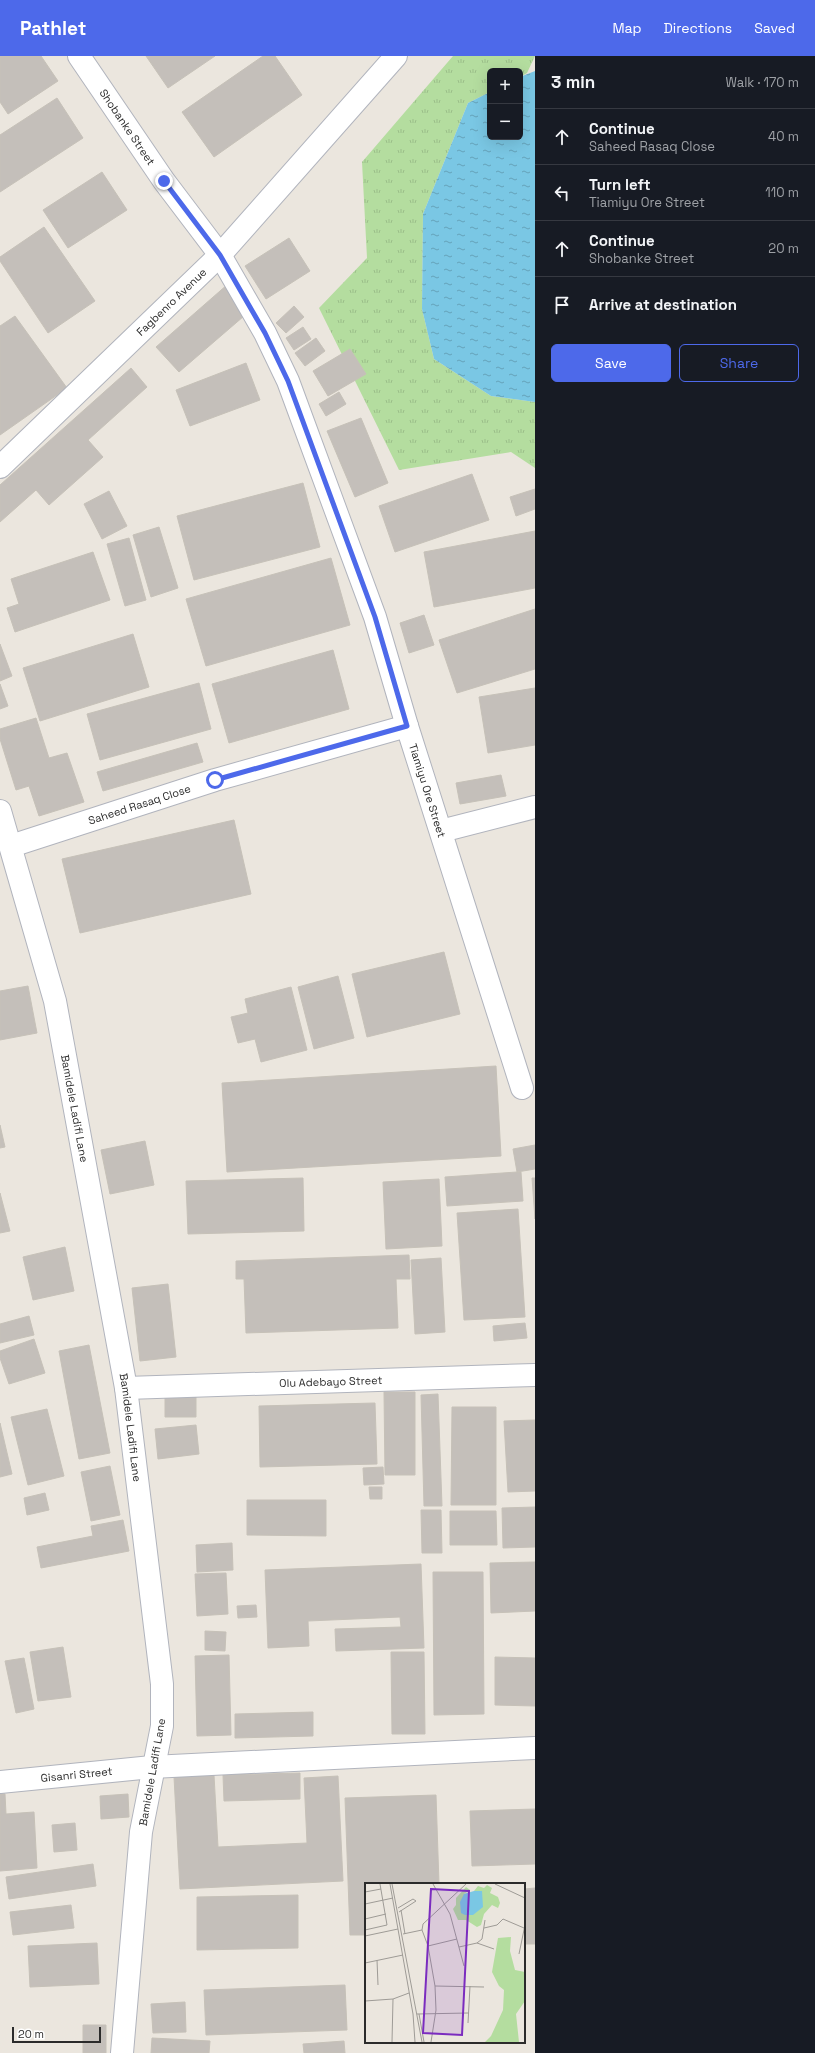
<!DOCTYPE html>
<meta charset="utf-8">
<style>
:root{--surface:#171b24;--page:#242831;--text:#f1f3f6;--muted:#9ea1a6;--line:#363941;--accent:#4d69ea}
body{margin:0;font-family:"Space Grotesk",sans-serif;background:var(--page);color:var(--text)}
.controls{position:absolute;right:12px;top:12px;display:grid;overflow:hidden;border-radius:6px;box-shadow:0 4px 16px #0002}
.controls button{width:36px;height:36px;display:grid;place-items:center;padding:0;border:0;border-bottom:1px solid var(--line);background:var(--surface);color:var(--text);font:20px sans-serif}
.scale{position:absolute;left:12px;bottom:10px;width:89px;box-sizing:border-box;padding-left:4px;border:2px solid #2b2b2b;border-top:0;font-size:11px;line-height:14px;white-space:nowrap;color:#2b2b2b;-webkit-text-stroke:3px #fff;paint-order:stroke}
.stop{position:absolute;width:12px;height:12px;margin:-9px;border:3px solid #4d69ea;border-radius:50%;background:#fff}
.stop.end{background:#4d69ea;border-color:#fff;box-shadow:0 1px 4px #0008}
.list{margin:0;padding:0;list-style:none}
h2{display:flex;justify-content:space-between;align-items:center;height:52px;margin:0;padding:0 16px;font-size:17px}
h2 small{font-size:13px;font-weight:400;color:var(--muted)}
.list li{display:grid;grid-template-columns:26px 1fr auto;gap:12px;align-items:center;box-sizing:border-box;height:56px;padding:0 16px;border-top:1px solid var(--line)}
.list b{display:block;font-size:15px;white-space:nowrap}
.list p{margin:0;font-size:13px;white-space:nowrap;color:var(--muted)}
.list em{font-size:13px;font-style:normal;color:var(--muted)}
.actions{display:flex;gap:8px;padding:12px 16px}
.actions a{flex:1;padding:9px 0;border:1px solid var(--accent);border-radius:6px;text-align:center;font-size:14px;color:var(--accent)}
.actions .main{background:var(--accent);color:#fff}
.icon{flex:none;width:22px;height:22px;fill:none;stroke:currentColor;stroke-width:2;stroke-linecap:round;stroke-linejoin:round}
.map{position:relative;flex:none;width:535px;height:1997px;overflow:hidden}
header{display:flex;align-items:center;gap:24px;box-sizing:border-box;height:56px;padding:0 20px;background:var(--accent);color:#fff}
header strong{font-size:19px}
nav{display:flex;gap:22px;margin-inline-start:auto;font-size:14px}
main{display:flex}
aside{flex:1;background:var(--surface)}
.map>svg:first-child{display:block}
.grass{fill:url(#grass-tufts)}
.water{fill:url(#water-ripples)}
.building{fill:#c4bfba;stroke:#c6c1b8}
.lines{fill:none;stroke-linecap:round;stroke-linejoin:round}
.street-casing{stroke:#b1b4bd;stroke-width:24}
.street{stroke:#fff;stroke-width:22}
.route{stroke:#4d69ea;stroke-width:5}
.labels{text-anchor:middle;stroke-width:3.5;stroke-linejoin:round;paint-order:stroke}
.street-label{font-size:11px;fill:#2b2b2b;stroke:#fff}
.inset-road{fill:none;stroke:#9e9b96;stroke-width:1}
.view{fill:#7b2cbf;fill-opacity:0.15;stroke:#7b2cbf;stroke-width:2}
.inset-edge{fill:none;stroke:#2b2b2b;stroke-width:2}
</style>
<header>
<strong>Pathlet</strong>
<nav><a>Map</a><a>Directions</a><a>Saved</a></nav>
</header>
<main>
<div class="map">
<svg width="535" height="1997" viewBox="0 0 535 1997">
<defs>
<pattern id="grass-tufts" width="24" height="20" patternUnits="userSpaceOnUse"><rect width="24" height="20" fill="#b4dd9f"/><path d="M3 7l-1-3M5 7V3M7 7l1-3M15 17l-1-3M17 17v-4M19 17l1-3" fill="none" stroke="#9bbe89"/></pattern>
<pattern id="water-ripples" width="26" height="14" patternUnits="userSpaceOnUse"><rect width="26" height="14" fill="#7ac7e4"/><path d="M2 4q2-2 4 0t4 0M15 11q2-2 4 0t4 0" fill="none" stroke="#64a2b9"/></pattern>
</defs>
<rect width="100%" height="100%" fill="#ebe6de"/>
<!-- grass -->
<path class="grass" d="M453,0H535L527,17L520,21V15H490V36L468,47L423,158L422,253L434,303L491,340L535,346V412L511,396L399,414L319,252L367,202L362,106Z"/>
<!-- water -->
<path class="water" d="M535,15V346L491,340L434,303L422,253L423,158L468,47L490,36V81H520V21Z"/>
<!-- building -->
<path class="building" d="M0,0H41L58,25L8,58L0,46Z
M146,0H215L168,32Z
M263,0H275L302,39L214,101L182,56Z
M57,42L83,82L0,136V79Z
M102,116L127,154L68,192L43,154Z
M44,171L95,245L48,277L0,205V201Z
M289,182L310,215L266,243L245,210Z
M228,228L251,254L179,316L156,291Z
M294,250L304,261L286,277L276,267Z
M15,260L67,332L0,379V270Z
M303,271L311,283L294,294L286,282Z
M316,282L325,295L305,310L295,297Z
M350,293L366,318L328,340L313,315Z
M246,307L260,344L190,370L176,334Z
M131,312L147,331L88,384L103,401L49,449L36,434L0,466V429Z
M339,336L346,348L326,360L319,348Z
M361,362L388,427L355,441L327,375Z
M472,418L489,464L395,496L379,450Z
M303,427L320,491L194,524L177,460Z
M535,433V453L516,460L510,441Z
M109,435L127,470L102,483L84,448Z
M159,471L178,532L151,541L133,479Z
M535,475V532L434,551L424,496Z
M129,482L146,544L125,550L107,488Z
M93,496L110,544L15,576L7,552L19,548L11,523Z
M331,502L350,569L206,610L186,543Z
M535,553V613L457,637L439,584Z
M424,559L434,589L409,597L400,567Z
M133,578L149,631L40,665L23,612Z
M0,588L12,620L0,625Z
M333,594L349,653L229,687L212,628Z
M199,627L211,673L100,704L87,658Z
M0,628L8,650L0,653Z
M535,632V689L488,697L479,641Z
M36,662L49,702L67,697L84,746L39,760L29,730L16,734L0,683V673Z
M197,687L203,706L103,735L97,716Z
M501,719L506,740L460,748L456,727Z
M234,764L251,838L80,877L62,803Z
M444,896L460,958L367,981L352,918Z
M338,920L354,982L314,993L298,931Z
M28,930L37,977L0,984V935Z
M291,931L307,994L261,1006L255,983L238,987L231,961L248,957L245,943Z
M496,1010L501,1100L227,1116L222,1027Z
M0,1069L5,1091L0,1092Z
M145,1085L154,1129L110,1138L101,1094Z
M535,1089V1113L517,1116L513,1093Z
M517,1116H521L523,1145L447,1150L445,1121Z
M303,1122L304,1175L188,1178L186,1125Z
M532,1122H535V1163Z
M439,1123L442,1190L386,1193L383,1126Z
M0,1137L10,1175L0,1177Z
M518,1153L525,1261L464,1264L457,1157Z
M65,1191L74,1235L33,1244L23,1201Z
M409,1199L410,1223H396L398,1272L246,1277L244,1223H236V1205Z
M441,1202L445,1276L415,1278L411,1204Z
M168,1228L176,1301L140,1305L132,1232Z
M29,1260L34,1279L0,1287V1268Z
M525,1267L527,1282L494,1285L493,1270Z
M34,1283L45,1317L9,1328L0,1302V1295Z
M89,1289L110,1397L79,1403L59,1295Z
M384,1336H415V1419H385Z
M165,1337H196V1361H165Z
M438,1338L442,1450H424L421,1339Z
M375,1347L377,1408L260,1411L259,1350Z
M452,1351H496V1449H451Z
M47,1353L64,1420L28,1429L11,1361Z
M535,1364V1435L508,1436L504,1365Z
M0,1367L12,1418L0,1421Z
M196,1369L199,1398L158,1403L155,1373Z
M110,1410L120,1459L91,1465L81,1416Z
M383,1411L384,1428L364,1429L363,1412Z
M369,1431H382V1443H370Z
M45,1437L49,1454L27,1459L24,1442Z
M247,1444H326V1480L247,1479Z
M535,1451V1491L503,1492L502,1452Z
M421,1454H441L442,1497H422Z
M450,1455H496L497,1489H450Z
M123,1464L129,1495L41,1512L37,1491L93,1480L91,1470Z
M232,1487L233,1514L197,1516L196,1489Z
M535,1506V1555L491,1557L490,1507Z
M421,1508L424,1592L336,1595L335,1573L401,1571L400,1561L308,1565L309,1590L268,1592L265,1514Z
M433,1516H483L484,1658L434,1659Z
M226,1517L228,1558L197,1560L195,1518Z
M256,1549L257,1561L238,1562L237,1550Z
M205,1575L226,1576L225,1595L205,1594Z
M63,1591L71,1641L38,1645L30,1596Z
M391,1596H424L425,1678H392Z
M229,1599L231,1679L197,1680L195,1600Z
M495,1601L535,1602V1650L495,1649Z
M24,1602L34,1653L16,1657L5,1605Z
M313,1656V1680L235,1682V1658Z
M300,1717V1743L224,1745L223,1719Z
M214,1719L218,1791L307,1787L304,1722L338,1720L343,1825L180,1833L174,1721Z
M0,1738H5L6,1758L34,1756L37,1812L0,1815Z
M128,1738L129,1761L101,1763L100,1740Z
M436,1739L439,1828H366V1879H350L345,1742Z
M535,1753V1808L472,1810L470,1755Z
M75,1767L77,1794L54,1796L52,1769Z
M93,1808L96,1830L9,1843L6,1821Z
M535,1832V1888H524V1833Z
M298,1839V1892L197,1894V1841Z
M71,1849L74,1872L13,1879L10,1856Z
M97,1887L99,1928L30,1931L28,1890Z
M345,1929L347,1974L206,1979L204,1934Z
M185,1946L186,1976L153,1977L151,1948Z
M83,1969H106V1997H83Z
M152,1982L210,1985L209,1997H151Z
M344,1985L345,1997H304L303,1988Z"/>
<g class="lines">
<!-- street casing -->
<g class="street-casing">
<g id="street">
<path id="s1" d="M79,0L164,125L220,199L265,277L288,325L375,561L407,670L522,1032"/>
<path id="s2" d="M0,411L220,199L396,0"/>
<path id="s3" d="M0,755L55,945L126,1332L162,1628V1670L141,1776L122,1997"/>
<path d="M441,775L535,751"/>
<path id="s4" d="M11,790L215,724L407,670"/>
<path id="s5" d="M126,1332L535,1319"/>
<path id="s6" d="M0,1726L152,1711L535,1692"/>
</g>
</g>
<!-- street -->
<use href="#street" class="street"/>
</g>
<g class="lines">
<!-- route -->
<path class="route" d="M164,125L220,199L265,277L288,325L375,561L407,670L215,724"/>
</g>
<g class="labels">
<!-- street labels -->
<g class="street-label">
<text dy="4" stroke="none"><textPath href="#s1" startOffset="86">Shobanke Street</textPath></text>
<text dy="4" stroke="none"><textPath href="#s2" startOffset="238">Fagbenro Avenue</textPath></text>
<text dy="4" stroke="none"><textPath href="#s1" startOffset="820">Tiamiyu Ore Street</textPath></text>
<text dy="4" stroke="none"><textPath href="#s4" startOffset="135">Saheed Rasaq Close</textPath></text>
<text dy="4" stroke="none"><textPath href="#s3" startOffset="307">Bamidele Ladifi Lane</textPath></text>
<text dy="4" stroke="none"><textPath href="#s5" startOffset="205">Olu Adebayo Street</textPath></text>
<text dy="4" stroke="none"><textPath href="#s3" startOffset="631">Bamidele Ladifi Lane</textPath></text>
<text transform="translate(152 1716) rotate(-80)" y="4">Bamidele Ladifi Lane</text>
<text dy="4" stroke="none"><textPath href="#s6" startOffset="77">Gisanri Street</textPath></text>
</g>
</g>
<!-- overview -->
<g transform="translate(365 1827)">
<rect width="160" height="160" fill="#ebe6de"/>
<path d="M122,2L127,5L125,10L133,14L135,20L133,25L127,22L119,31L116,42L112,44L101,37H93L88,26L91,22V15L101,4L105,7L99,11L117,8H109L113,3L119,5Z" fill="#b4dd9f"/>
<path d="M146,54L145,68L150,87L160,89V118L151,131L154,159H120L126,153L138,127L139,107L134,103L127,89L133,55Z" fill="#b4dd9f"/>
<path d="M109,8H117L118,24L108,32H100L96,30L95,19L99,11Z" fill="#7ac7e4"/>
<path class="inset-road" d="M25,1L48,131L50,159M27,1L57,159M68,1L85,31L99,83M130,1L160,15M0,9L16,6M0,21L28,15M33,25L48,16L51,18L34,29M36,27L40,51M0,36L21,31M119,45L132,42L138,36L159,45M0,47L22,42L15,1M57,47L63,63L70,103L71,127L66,159M38,51L57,47L58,41L101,1M0,53L33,46M112,60L129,66M63,63L92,56M94,64L112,60L117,56L120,37M154,71L160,42M12,77L13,102M0,80L38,72M70,103L119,104M0,118L28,116L44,110M52,131L103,130M54,131L59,159M103,140L105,103M27,159L28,116"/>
<path class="view" d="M66,6L104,8L97,152L58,150Z"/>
<rect width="160" height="160" class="inset-edge"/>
</g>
</svg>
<div class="controls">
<button>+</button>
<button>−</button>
</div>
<div class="scale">20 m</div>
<div class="stop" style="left:215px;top:724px"></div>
<div class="stop end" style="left:164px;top:125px"></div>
</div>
<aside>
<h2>3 min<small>Walk · 170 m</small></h2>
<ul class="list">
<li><svg class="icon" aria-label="ahead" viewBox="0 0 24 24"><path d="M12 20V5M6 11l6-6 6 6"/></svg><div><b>Continue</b><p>Saheed Rasaq Close</p></div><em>40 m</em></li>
<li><svg class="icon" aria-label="left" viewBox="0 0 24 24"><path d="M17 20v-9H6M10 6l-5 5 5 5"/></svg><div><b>Turn left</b><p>Tiamiyu Ore Street</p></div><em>110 m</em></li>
<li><svg class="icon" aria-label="ahead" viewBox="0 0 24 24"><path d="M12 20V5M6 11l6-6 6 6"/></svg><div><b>Continue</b><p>Shobanke Street</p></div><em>20 m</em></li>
<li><svg class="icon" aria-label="arrive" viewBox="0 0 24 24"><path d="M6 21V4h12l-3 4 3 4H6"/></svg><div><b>Arrive at destination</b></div></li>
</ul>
<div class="actions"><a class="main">Save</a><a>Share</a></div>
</aside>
</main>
